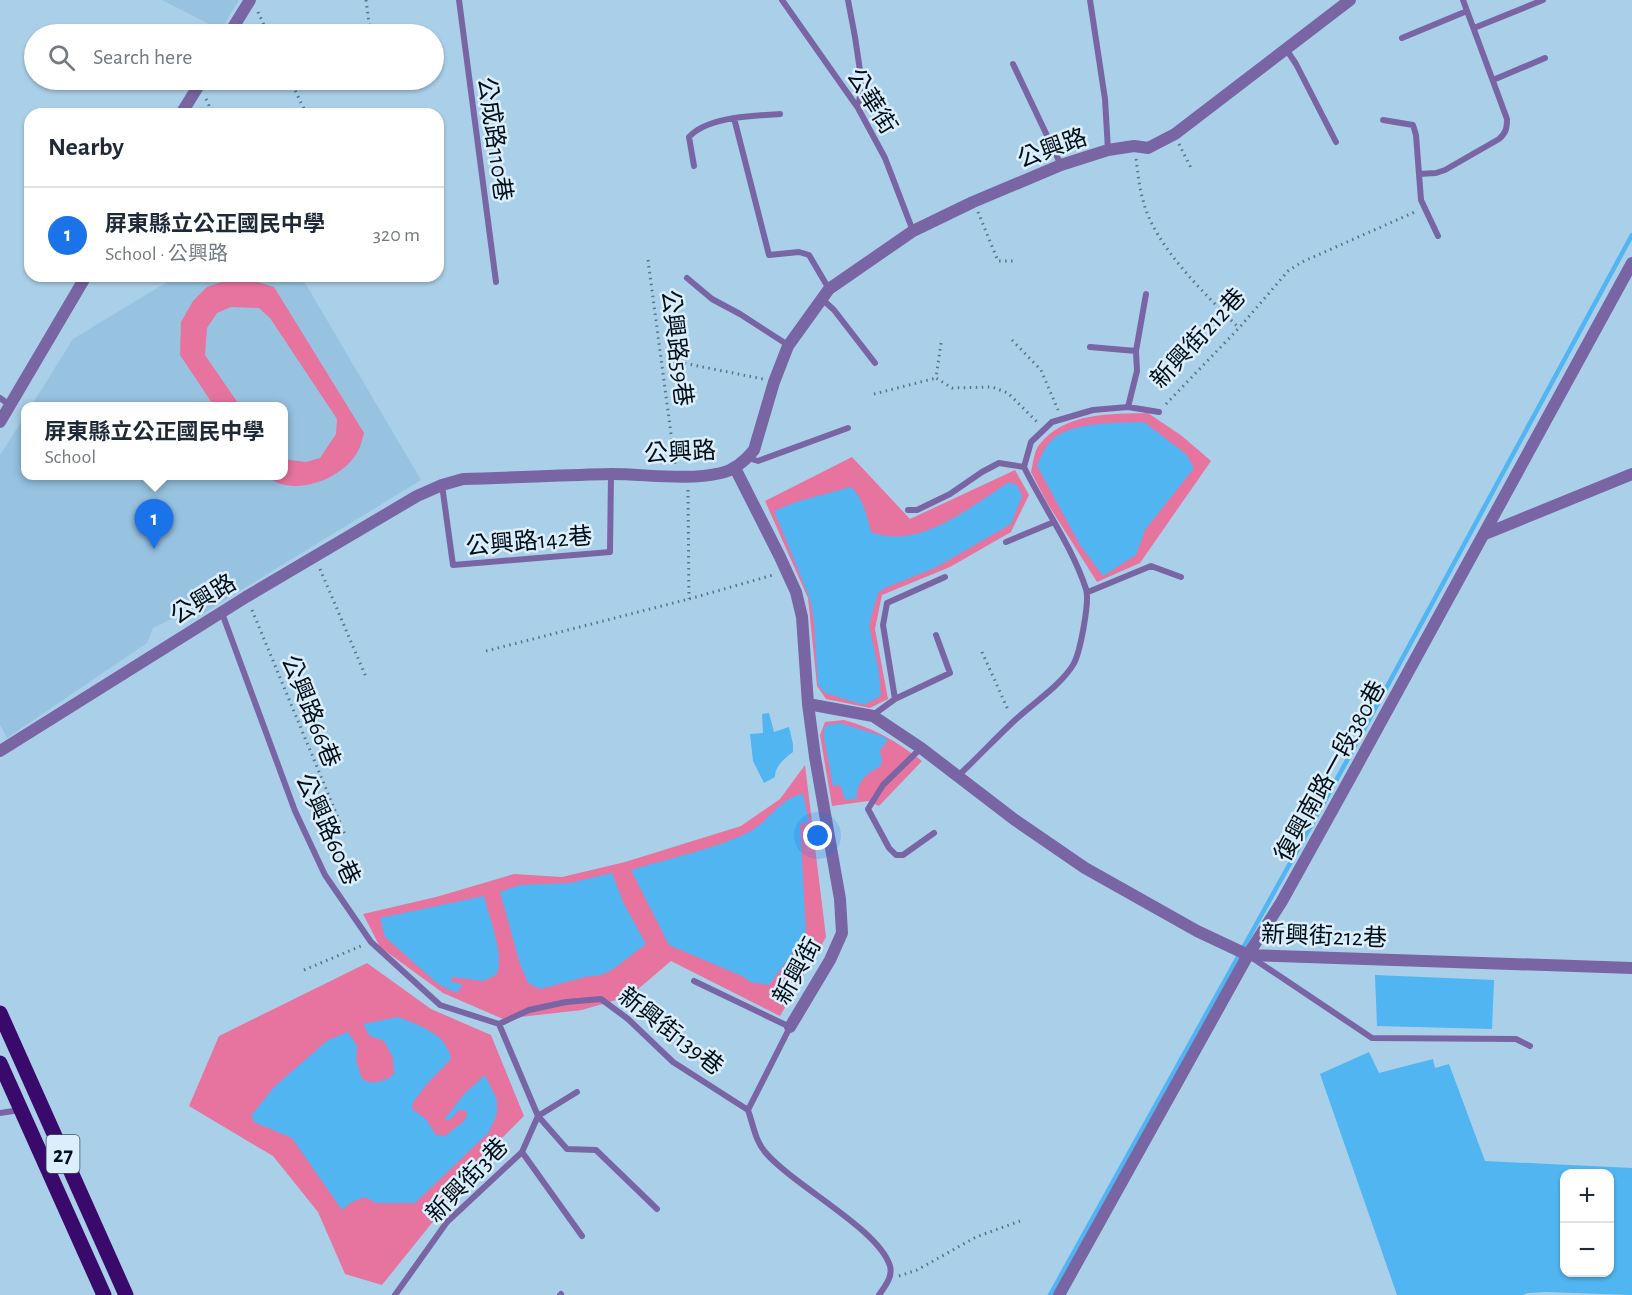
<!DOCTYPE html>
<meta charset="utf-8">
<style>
:root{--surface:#fff;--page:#f2f2f3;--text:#1f2937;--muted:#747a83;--line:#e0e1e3;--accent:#1a73e8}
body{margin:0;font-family:"Alegreya Sans","Noto Sans TC",sans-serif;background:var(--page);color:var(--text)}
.controls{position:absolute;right:18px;bottom:18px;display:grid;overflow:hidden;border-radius:12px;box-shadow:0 2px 4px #0004}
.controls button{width:54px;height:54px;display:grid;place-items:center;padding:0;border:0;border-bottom:2px solid var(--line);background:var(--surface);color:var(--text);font:30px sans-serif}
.you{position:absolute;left:818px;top:836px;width:21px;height:21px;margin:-15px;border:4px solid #fff;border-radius:50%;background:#1a73e8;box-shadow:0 0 0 9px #1a73e833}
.badge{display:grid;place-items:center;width:39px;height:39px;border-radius:50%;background:var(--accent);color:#fff;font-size:20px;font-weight:700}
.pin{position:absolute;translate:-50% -50px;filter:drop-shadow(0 2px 3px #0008)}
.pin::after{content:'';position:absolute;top:32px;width:21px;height:18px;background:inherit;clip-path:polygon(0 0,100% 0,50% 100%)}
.popup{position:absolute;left:21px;top:402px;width:267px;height:78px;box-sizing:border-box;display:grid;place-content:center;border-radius:12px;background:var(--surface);filter:drop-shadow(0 2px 4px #0005);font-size:20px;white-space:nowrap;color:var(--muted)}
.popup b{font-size:22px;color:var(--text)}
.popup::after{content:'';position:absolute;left:50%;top:100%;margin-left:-12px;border:12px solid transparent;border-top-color:var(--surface)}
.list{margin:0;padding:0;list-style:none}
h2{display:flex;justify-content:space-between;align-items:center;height:78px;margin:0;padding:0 24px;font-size:26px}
h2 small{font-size:20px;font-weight:400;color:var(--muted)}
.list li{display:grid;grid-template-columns:39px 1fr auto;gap:18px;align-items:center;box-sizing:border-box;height:96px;padding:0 24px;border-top:2px solid var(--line)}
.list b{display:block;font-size:22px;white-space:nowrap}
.list p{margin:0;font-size:20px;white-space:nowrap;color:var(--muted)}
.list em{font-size:20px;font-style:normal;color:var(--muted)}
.icon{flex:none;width:33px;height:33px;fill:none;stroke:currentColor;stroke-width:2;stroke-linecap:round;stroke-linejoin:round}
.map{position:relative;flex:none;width:1632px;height:1295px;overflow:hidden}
.search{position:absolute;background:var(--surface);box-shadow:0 2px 4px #0004;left:24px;top:24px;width:420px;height:66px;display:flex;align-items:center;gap:15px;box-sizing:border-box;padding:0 21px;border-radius:33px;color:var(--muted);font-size:22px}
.panel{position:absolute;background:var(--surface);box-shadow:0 2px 4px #0004;left:24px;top:108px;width:420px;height:174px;border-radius:18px}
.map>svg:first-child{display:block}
.built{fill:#97c3e1}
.green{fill:#e7749f}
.water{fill:#51b5f1;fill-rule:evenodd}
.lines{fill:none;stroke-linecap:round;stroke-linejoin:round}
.stream{stroke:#51b5f1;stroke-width:4.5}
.path{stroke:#5a7484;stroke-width:3;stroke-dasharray:1.5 4.5;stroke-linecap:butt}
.lane{stroke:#7965a4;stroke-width:6}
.street{stroke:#7965a4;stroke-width:12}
.primary{stroke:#39096b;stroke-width:15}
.labels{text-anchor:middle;stroke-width:5;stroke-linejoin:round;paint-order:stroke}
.shield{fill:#dbeefb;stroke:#44525b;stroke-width:1.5}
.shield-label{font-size:22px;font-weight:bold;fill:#030f17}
.street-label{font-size:24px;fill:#030f17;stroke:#dbeefb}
</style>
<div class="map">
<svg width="1632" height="1295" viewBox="0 0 1632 1295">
<rect width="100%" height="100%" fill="#aad0e9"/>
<!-- built -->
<path class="built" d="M162,0H239L221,30Z
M177,276H301L421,480L197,617H176L153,628L147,643L7,738L0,725V455L25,416V476H283V406H31L73,339Z"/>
<!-- green -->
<path class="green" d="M230,279L251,280L274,287L364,433C362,439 361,446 358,451C345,476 305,493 278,483C274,481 269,478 266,476H283V459L306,462L320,458L336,434L337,419L270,318L259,308L231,307L217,313L207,328L205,355L240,406H214L180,355L181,322L193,301L207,287Z
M1148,413L1182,436L1211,461L1140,563L1097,582L1046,501L1031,472C1033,464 1034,451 1039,445C1064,412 1111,414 1148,413Z
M852,457L910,519L1015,470L1029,495L1011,532L950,567L882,595L875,629L888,699L870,708L826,699L817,686L808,598L765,501Z
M844,720C876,729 896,741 922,761L879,806L868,801L832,806L820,735L825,722Z
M805,765L826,937L780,1016L671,961L630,996L582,1010L503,1019L443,993L380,947L363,914L436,897L514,874L562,877L625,862L741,826L780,799Z
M367,963L431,1009L491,1035L524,1116L493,1147L382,1285L345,1274L318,1212L273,1156L189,1106L219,1036Z"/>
<!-- water -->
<path class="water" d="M1144,422L1186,454L1194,468L1145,530L1136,555L1103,576L1080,545L1037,466C1041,457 1044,448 1051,441C1069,421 1119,423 1144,422Z
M1009,482L1017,485L1022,496L1011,524L935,568L885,588L878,593L869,625L879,672L881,696L864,705L825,693L818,685L814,623L810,599L774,511L796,502L851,487C863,498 867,517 871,532C919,551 971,506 1009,482Z
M769,713L774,732L789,727L793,744V752C785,758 775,766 775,777L764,783L753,761L750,734L763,733L762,714Z
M840,723L882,736L888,740L880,750L882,761L880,767C867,772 855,784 857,799L845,800L840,785L833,786L824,739V728L828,725Z
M803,794L809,822L800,824L806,935L769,985L750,982L744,977L669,945L631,870C667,859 719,848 751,831C770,820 781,797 803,794Z
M612,873L623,902L646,944L612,970L601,975L585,977L540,989L528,983L520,964L500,892L520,885L570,883Z
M484,896C489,918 504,952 497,974L484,981L452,977L450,981L463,985L456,993L438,984L385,937L380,918Z
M1375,975L1494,980L1492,1029L1377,1026Z
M398,1017C419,1025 447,1034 451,1059L426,1085L412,1104V1109L426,1119L436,1135L445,1136L464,1121L467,1115L465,1110H459L450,1120H444L464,1094L485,1075L497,1100V1114L489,1132L415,1203H376L365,1197L350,1203L342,1210L292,1138L254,1122L251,1116L274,1087L328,1040L348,1032L357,1046L356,1061L362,1079C372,1085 385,1082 394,1074L393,1058L384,1041L370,1036L363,1024Z
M1369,1052L1379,1073L1433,1059L1435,1068L1449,1064L1485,1161L1632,1168V1295L1546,1292L1528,1293L1523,1295H1397L1320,1074ZM1564,1174H1610V1272H1564Z"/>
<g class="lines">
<!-- stream -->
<path class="stream" d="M1050,1295L1332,788L1632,235"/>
<!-- path -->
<path class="path" d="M366,0L370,30
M258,12L268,34
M290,80L304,109
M206,99L213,114
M1179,144L1191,168
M1136,159C1138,173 1139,187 1143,200C1154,246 1206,295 1239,328
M978,212L998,261H1015
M648,260L675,464
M1012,340L1041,370L1058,410
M941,343L936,378L952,388L992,387L1008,393L1039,424
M673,361L763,379
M874,394L936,378
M1166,404L1239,328L1288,271L1302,262L1417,211
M688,490L689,599
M320,569L366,677
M252,610L346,837
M486,651L689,599L773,575
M982,652L1009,712
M304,970L361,946
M899,1276L917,1270L976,1237L1020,1221"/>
<!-- lane -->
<path class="lane" d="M459,0L496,282
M782,0L858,108L885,158L913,231
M848,0L855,37L862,84L858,108
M1090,0L1105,99L1108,150
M1474,28L1543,0
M1402,38L1467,11
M1286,49L1296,64L1336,142
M1013,64L1061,165
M1493,80L1545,58
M734,118L769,255L799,252L809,255L829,289
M1383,120L1413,125L1416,135L1421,200L1438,236
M694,166L689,137C708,116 754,116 780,114
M1419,174L1436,173L1445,170L1499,139C1506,133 1507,128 1507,119L1463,0
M687,278L712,299L740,314L788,345
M822,299L834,310L875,363
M1090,347L1136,351
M0,398L10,405
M1128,407L1137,371L1136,351L1146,294
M748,458L758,461L848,428
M442,485L453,565L610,552L611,474
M908,510H917L950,494L982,472L999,463L1024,467
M1006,542L1054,522
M1088,592L1151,566L1181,577
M222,613L295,811L325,875L371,942L440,1005L499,1024
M895,699L950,673L936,635
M873,715L895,699L883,625L887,603L945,577
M921,748L883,785L868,809L889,848L896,855H903L934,833
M958,776C977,758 995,739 1014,721C1032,704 1060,686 1073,665C1080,654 1090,601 1086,589C1072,546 1044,508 1024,467L1031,442L1052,422L1093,410L1128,407L1159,412
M1251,957L1372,1038L1516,1039L1530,1046
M694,981L790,1027L748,1110C753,1124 755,1140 765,1152C794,1186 879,1229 890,1266C893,1277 885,1286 879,1295
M499,1024L529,1010L566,1002L601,999L628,1019L673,1062L748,1110
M499,1024L538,1116L567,1149L596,1150L657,1209
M0,1113L20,1110
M522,1152L582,1236
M395,1295L447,1222L522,1152L538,1116L577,1092
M560,1295L561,1294"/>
<!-- street -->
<path class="street" d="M229,34L250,0
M181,114L202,80
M0,422L86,276
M735,468L780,557L796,592L802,617L808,704L815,757L840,899L842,933L830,960L790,1027
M1485,534L1632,474
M808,704L873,716L921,748L1015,820L1085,868L1197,931L1248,955L1632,968
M0,751L246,597L417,496L442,485L463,479C512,478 561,475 611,474C646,474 686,481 721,473C735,470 745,461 754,450L774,382L788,346L829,289L913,231L973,202L1061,165L1108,150L1134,146L1148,148L1175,134L1350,0
M1059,1295L1248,955L1282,901L1354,771L1632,263"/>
<!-- primary -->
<path class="primary" d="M0,1013L126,1295
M0,1063L104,1295"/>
</g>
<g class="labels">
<!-- shield labels -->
<rect class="shield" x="46.5" y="1135" width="33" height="38" rx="4.5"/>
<g class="shield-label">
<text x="63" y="1162">27</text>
</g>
<!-- street labels -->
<g class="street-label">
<text transform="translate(872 101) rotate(58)" y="8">公華街</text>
<text transform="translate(495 139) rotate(82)" y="8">公成路110巷</text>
<text transform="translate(1052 148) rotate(-20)" y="8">公興路</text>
<text transform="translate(1198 338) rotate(-47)" y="8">新興街212巷</text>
<text transform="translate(677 348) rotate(83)" y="8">公興路59巷</text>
<text transform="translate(680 452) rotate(-3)" y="8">公興路</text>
<text transform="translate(529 541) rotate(-5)" y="8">公興路142巷</text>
<text transform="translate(203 599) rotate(-32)" y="8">公興路</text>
<text transform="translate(311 711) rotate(68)" y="8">公興路66巷</text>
<text transform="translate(1330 771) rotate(-61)" y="8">復興南路一段380巷</text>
<text transform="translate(328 829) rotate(65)" y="8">公興路60巷</text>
<text transform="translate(1324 936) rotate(2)" y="8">新興街212巷</text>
<text transform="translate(797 971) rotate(-61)" y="8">新興街</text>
<text transform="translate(671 1031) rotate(38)" y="8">新興街139巷</text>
<text transform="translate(467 1180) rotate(-46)" y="8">新興街3巷</text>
</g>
</g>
</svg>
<div class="controls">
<button>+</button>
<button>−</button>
</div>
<div class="you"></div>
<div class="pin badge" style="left:154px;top:549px">1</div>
<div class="popup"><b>屏東縣立公正國民中學</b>School</div>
<div class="search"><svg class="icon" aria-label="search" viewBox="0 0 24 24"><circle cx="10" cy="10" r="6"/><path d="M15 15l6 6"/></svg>Search here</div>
<section class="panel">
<h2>Nearby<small></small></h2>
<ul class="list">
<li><span class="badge">1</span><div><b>屏東縣立公正國民中學</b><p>School · 公興路</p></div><em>320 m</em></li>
</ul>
</section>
</div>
